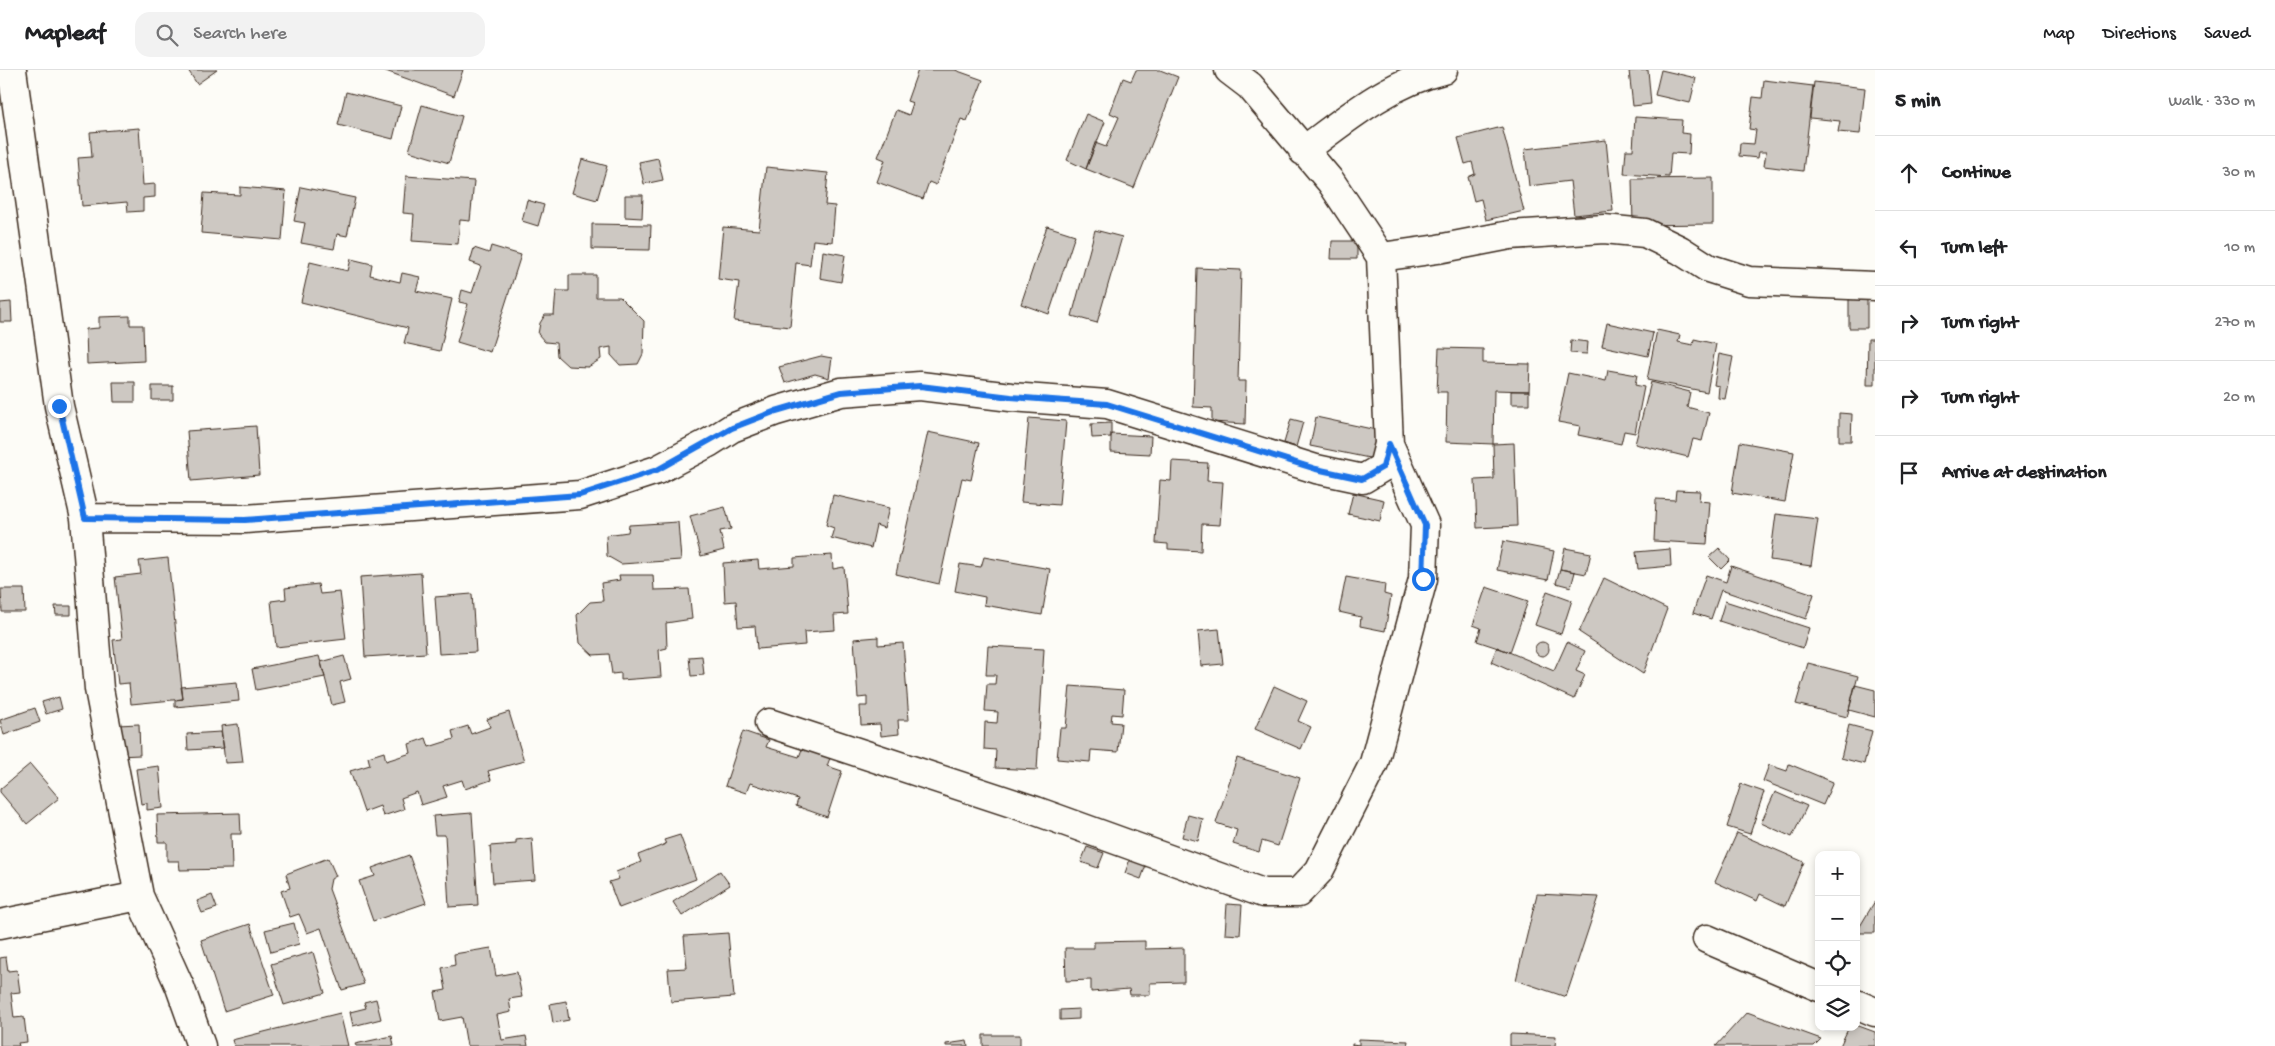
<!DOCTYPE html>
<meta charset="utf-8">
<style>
:root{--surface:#fff;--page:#f2f2f2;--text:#202124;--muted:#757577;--line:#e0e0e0}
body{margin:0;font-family:"Gochi Hand",sans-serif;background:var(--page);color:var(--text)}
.controls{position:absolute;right:15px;bottom:15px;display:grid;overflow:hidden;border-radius:10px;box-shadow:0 2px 8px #0003}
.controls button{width:45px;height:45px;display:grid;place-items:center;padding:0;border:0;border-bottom:1px solid var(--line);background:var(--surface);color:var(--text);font:25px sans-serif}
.stop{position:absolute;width:15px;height:15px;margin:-11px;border:4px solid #1a73e8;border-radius:50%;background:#fff}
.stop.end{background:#1a73e8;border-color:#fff;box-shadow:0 1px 5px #0008}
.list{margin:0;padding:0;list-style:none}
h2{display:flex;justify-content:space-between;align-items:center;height:65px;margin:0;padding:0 20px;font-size:21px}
h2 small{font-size:16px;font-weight:400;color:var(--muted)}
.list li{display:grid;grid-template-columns:32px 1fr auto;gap:15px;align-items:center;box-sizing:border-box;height:75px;padding:0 20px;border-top:1px solid var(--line)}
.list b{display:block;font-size:19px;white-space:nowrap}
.list em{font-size:16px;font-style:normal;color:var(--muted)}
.icon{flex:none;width:28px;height:28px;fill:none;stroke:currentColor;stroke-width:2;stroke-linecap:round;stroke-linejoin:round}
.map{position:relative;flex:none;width:1875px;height:976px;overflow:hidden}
header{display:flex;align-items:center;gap:30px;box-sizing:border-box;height:70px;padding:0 25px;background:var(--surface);border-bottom:1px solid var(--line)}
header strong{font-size:24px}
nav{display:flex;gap:28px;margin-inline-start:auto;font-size:18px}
.search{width:350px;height:45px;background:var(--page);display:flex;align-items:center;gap:12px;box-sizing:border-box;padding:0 18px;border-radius:15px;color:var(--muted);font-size:19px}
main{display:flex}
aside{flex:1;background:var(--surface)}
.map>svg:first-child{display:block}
.building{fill:#cdc8c2;stroke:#3b2a1e}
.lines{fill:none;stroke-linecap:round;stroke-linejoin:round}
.street-casing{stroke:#3b2a1e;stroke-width:31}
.street{stroke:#fdfcf7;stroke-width:28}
.route{stroke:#1a73e8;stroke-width:6}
</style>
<header>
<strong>Mapleaf</strong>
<div class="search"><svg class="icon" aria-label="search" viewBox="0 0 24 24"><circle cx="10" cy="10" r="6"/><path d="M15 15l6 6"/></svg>Search here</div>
<nav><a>Map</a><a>Directions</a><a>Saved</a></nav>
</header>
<main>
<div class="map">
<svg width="1875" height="976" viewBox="0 0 1875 976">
<rect width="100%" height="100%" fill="#fdfcf7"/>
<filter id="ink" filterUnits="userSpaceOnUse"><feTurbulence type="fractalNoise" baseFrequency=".02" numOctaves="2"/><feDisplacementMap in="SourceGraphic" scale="10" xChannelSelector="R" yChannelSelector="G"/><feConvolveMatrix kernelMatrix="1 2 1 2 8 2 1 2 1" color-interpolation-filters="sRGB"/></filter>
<g filter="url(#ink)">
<!-- building -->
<path class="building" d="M188,0H217L197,14Z
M383,0H463L454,26Z
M918,0H955L983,10L967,51L961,49L936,115L929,112L923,129L877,112L885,90L878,87L896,40L909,45L913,33L907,31Z
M1136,0H1160L1178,7L1134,118L1086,99L1095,73L1106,77L1119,47L1110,43L1123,8L1131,11Z
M1648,0L1651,34L1633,36L1629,1Z
M1661,0L1696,8L1690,33L1655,25Z
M1764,10L1813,16L1803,101L1764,96L1766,82H1759L1758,88L1739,86L1740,73L1754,74L1756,60L1749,59L1753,27L1762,28Z
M1814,12L1865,18L1860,64L1838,62L1840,51L1810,48Z
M346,22L401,36L393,69L338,55Z
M422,35L462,46L449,93L409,81Z
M1086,44L1105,52L1086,99L1067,90Z
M1635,47L1682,50L1681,63L1690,64L1689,84L1671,83L1669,107L1624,104L1626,80H1633Z
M1502,57L1524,141L1486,150L1481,129L1474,131L1468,107L1475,104L1472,92L1465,94L1458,68Z
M139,58L143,115L155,114V127L143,128V141L128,142L127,132L82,136L78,88L92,87L90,62Z
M1606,70L1613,141L1574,145L1570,111L1529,116L1525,79Z
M658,88L663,110L644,114L639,92Z
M582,89L607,96L597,130L572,123Z
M766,97L828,103L825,135L835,136L832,172L813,170L810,195L796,193L790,257L734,251L739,212L718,209L723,157L759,160Z
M406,106L474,111L470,151L460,150L458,174L412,171L414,144L403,143Z
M1713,108V154L1633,155L1632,109Z
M240,117L286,121L282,170L201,163L204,123L240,125Z
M301,117L355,128L347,166L337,164L334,179L301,173L305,153L294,151Z
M625,125H643L642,148L625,147Z
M527,130L544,135L538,156L522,151Z
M592,154L651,155L650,180L592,179Z
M1047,156L1075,165L1049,244L1021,234Z
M1095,160L1122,167L1097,253L1072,246Z
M1332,171H1357V189H1331Z
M491,176L521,185L490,282L457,272L468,234L459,232L462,220L472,223L481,196L470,192L474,178L489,183Z
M823,181L845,185L841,212L820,208Z
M351,189L372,194L370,205L400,212L402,203L420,207L416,221L452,229L440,281L404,273L408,258L301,232L310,192L348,201Z
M1197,198L1241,200L1238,311H1246L1245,354L1212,352V338L1193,337Z
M569,205H596V227H620L644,251L643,284L638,294L620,295L611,285V277L600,279L601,289L588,297L568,296L557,286L556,273L545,272L538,264L540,253L545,245H554L556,221H569Z
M1849,229H1867V258H1849Z
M11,232L12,252H0V233Z
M130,246V255H143L144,291L87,294L86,259L99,258V247Z
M1607,253L1653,263L1648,286L1602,276Z
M1657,260L1680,265L1678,272L1693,275L1694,269L1716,274L1707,322L1647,310Z
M1868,269H1875V315H1867Z
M1571,270L1588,272L1587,284L1570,283Z
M1439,278L1483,279V293L1530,294L1529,321L1494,320L1493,374L1446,372L1447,322H1437Z
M1719,284L1733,287L1725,329L1718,328L1719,316L1714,315Z
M821,286L832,288L829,308L815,304L785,313L779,297Z
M1608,300L1637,305L1635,315L1644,317L1635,363L1624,361L1621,374L1578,365L1580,356L1558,352L1568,303L1606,311Z
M113,312H135V332H114Z
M1651,312L1690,322L1687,337L1709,343L1702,371L1693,369L1688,387L1635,374Z
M152,316H173V330H152Z
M1511,321H1529V334H1511Z
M1839,343L1852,344L1851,371H1839Z
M1316,347L1381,361L1374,389L1310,376Z
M1029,348L1066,351L1059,435L1021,432Z
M1291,349L1303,352L1296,377L1284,373Z
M1111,353V367L1092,368L1091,354Z
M256,356L259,405L191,411L187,361Z
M928,362L979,373L971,410L962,408L939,514L896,504Z
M1111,364L1151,366L1150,384L1111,382Z
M1740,372L1794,382L1785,432L1732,423Z
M1514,373L1517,456L1477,458L1475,410L1494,409L1493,374Z
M1172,391L1208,393L1207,411L1223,412L1220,455L1202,454L1201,481L1168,479V474L1156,473L1160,410L1171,411Z
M1676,420L1700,421L1699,431L1710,432L1707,474L1654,471L1656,429L1675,430Z
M1353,423L1384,430L1380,451L1348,444Z
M833,425L889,438L884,458L876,455L871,478L831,468L834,458L826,455Z
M725,437L731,459L720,461L724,480L701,486L690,446Z
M1776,444L1818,449L1811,496L1770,490Z
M678,452L681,490L621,494L607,486L606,465L628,462L629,455Z
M1503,471L1554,481L1548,510L1497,500Z
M1565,478L1591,483L1586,504L1560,499Z
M1719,478L1730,490L1721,499L1709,487Z
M1670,479L1671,496L1638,499L1636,482Z
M832,485L833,499L844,497L848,544L834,545L835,560L804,562L805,575L757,579L755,556L738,557L736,531L725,532L723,493L758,490L759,499L794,496V488Z
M984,487L1050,499L1042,545L984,535L985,527L955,521L960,494L981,497Z
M168,488L183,629L131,634L129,613L118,614L113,570L122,569L115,507L141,504L139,491Z
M1731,496L1814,524L1806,549L1721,520L1711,549L1693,543L1706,505L1726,512Z
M1560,499L1575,502L1571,517L1556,513Z
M421,503L426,583L365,587L360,507Z
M619,505H653L654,520L689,519L692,549L666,553L667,578L659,580L661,607L621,610V603L612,604L609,584L593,585L580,573L577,545L590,532L603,531L601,513L620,510Z
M1346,507L1385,514L1384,524L1391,526L1385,561L1360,556L1361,547L1339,542Z
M1604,508L1667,539L1643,604L1579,562Z
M318,514L320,524L340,522L346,569L276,577L271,531L286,529L285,518Z
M1486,517L1528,531L1510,582L1477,571L1481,558L1473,555Z
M1,519H24L25,542H2Z
M1547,521L1572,530L1561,564L1535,555Z
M472,524L476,582L439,584L435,527Z
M1725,531L1809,558L1803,578L1719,551Z
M55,536H71V545H56Z
M1219,559L1223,594L1201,596L1198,561Z
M878,567V575L903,573L909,650H898L899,664L881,666L880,654L861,655L860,636H867V627L858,628L854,569Z
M1567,572L1585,581L1576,601L1585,605L1574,629L1491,592L1497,577L1554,601Z
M1535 579a7 7 0 1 1 14 0a7 7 0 1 1-14 0Z
M988,576L1044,579L1037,700L995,698L996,680L984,679L985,652L997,653L998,642L985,641L987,614H995L996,605H986Z
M319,586L325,607L256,620L252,599Z
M344,586L351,609L340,612L345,632L332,635L321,592Z
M702,586L704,605L691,606L689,587Z
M1808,593L1858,606L1847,647L1796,634Z
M237,612L239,631L175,637V630L183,629L181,617Z
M1855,615L1875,620V647L1849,640Z
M1070,616L1124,620L1122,645L1112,644L1111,652L1121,653L1118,682L1091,680L1090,692L1057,689L1060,658H1066Z
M1274,616L1307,631L1298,651L1311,657L1301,679L1255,659Z
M59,627L62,639L46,644L42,632Z
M35,638L40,652L4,665L0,650Z
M509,642L524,691L488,701L491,710L465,719L462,710L443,716L447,727L421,735L417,722L401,728L404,739L383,746L380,736L364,742L350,701L370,695L368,687L384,682L386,691L411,683L409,674L426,668L429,677L454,669L452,661L468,656L471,664L490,657L487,649Z
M139,654L140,685L119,686L117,655Z
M238,654L243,692L225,693L221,656Z
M1849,655L1872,661L1864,694L1841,688Z
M743,661L769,670L766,677L799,687L802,679L830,688L827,696L842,701L827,747L796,736L798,729L750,713L746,723L725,716Z
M221,662L224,678L188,680L187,664Z
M1237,688L1300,708L1278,776L1262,771L1259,782L1233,774L1237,760L1216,753Z
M30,694L59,728L27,754L0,722V719Z
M1789,694L1833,712L1823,735L1763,711L1769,695L1787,701Z
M159,696L163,738L147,740V733L141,734L136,699Z
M1741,714L1764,722L1750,764L1727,757Z
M1775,722L1807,736L1792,767L1761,753Z
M240,743L241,764H231L232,799L180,800L179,791H167V772H158L157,745Z
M472,743L478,835L449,837L445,765H435L433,746Z
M1188,745L1203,749L1198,771L1182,767Z
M1737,763L1804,792L1785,836L1760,824L1757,831L1715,812Z
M680,765L696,809L619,838L609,812L619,809L616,802L641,792L638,785L666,774L664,770Z
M532,768L535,810L493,813L490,776L516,774V770Z
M1087,777L1104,783L1098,798L1081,792Z
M409,785L426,833L373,851L359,811L375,806L372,798Z
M328,788L336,806L331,809L329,819L364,914L342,920L321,858L307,863L299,844L290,847L281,821L290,818L286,804Z
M1130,789L1146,795L1141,809L1125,803Z
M720,801L730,815L682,846L673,832Z
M1537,824L1599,827L1566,927L1516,910Z
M212,825L217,838L202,843L197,831Z
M1875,831V863H1856Z
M1227,834L1242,835L1240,865L1225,864Z
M294,853L299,874L271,882L265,860Z
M250,854L274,925L224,941L201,870Z
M728,863L734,927L671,932L668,899L687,898L684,866Z
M1145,871V879L1184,878V912L1150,913V925H1130L1129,919L1091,922V910L1066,911L1065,878H1094V872Z
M491,878L496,906L517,902L522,927L509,929L511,942L497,945L502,970L526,966L528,976H467L462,947L440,951L435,922L446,920L442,898L455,895L454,884Z
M313,882L325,923L284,935L271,894Z
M6,887L8,901L17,900L20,922L11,923L14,948L24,947L27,972L18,973L19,976H0V888Z
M376,929L381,949L353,956L350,942L366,938L364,932Z
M566,931L569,950L553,953L550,934Z
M1079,939V949L1060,950V940Z
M1747,942L1821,969L1814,976H1716Z
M340,943L348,976H234L232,970Z
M1856,955L1875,962V976H1840L1849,957H1856Z
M1510,964L1556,966L1555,976H1510Z
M983,965H1020V976H983Z
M392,966L394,976H356L355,974Z
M1359,969L1408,971L1407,976H1352V974L1359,975Z
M967,971L968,976H946V974Z"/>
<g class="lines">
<!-- street casing -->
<g class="street-casing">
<path id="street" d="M12,0L59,336L85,448L245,449L580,425L657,400L710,372L732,358L776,341L841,322L920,316L1011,327L1107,334L1316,399L1363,409L1383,397L1389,374L1381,187
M1229,0L1250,16L1331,112L1381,187L1438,179L1510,165L1604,159L1645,163L1680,180L1708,198L1749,211L1875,216
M1303,81C1346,49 1389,13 1443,0
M85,448L99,619L139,826L180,917L201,976
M769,653L1036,741L1263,823H1298L1319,801L1374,693L1423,509L1425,455L1389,374
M0,854L139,826
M1707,869L1819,917
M1856,934L1875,942"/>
</g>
<!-- street -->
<use href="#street" class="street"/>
</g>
</g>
<g class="lines" filter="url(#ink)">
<!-- route -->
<path class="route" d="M59,336L85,448L245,450L580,425L657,400L732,358L776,341L841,322L920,316L1011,327L1107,334L1316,399L1362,409L1383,397L1389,374L1425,455L1423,509"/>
</g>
</svg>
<div class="controls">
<button>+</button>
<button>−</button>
<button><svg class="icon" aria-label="locate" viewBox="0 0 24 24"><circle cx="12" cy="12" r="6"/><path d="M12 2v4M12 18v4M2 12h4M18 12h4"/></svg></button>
<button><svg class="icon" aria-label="layers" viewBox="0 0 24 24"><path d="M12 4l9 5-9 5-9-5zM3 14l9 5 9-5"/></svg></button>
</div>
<div class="stop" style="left:1423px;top:509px"></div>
<div class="stop end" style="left:59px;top:336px"></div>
</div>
<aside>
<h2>5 min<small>Walk · 330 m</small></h2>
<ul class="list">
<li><svg class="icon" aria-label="ahead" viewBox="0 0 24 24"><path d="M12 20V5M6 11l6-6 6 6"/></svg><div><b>Continue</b></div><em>30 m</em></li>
<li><svg class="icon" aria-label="left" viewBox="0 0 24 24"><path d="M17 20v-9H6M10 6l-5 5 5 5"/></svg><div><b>Turn left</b></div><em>10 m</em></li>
<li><svg class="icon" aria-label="right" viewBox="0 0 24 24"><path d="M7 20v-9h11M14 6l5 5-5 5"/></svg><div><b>Turn right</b></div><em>270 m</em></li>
<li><svg class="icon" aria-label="right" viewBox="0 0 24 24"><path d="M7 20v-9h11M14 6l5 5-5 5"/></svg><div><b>Turn right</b></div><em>20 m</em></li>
<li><svg class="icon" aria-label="arrive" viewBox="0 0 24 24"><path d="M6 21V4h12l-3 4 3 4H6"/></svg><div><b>Arrive at destination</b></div></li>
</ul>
</aside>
</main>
